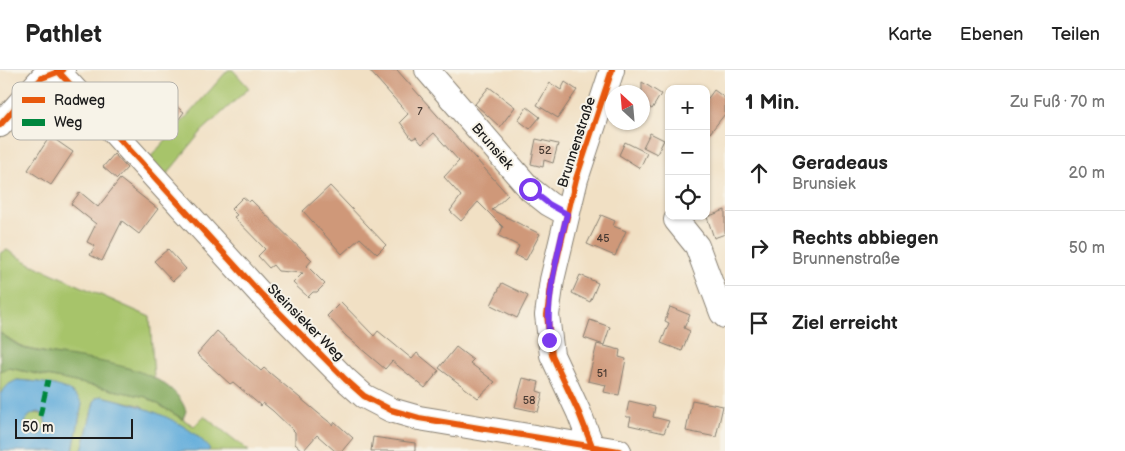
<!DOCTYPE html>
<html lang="de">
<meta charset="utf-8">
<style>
:root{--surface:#fff;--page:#f6f6f6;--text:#222;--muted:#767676;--line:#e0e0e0}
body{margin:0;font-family:"Balsamiq Sans",sans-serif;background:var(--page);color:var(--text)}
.controls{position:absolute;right:15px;top:15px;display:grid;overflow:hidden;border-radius:10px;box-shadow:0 1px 4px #0004}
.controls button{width:45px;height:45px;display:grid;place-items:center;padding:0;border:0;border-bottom:1px solid var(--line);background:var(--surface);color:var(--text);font:25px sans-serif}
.compass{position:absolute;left:605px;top:15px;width:45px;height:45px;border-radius:50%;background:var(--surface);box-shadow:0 1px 4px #0004;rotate:334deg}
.scale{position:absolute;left:15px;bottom:12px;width:118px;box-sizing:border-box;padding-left:5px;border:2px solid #1c1c1c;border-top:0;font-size:14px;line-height:18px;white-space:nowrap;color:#1c1c1c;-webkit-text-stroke:4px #f7f3e8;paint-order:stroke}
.stop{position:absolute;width:15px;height:15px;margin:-11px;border:4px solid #7c3aed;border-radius:50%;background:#fff}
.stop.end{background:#7c3aed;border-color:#fff;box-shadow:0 1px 5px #0008}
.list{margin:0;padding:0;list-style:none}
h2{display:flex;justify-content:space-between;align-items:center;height:65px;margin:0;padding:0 20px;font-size:21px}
h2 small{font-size:16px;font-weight:400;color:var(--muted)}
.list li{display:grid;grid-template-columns:32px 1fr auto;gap:15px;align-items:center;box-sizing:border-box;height:75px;padding:0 20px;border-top:1px solid var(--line)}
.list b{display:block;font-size:19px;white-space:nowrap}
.list p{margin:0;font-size:16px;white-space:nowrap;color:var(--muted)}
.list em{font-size:16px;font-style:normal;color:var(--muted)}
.icon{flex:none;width:28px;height:28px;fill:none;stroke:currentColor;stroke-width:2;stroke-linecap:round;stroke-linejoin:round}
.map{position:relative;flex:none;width:725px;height:381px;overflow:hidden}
header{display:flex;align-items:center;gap:30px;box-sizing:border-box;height:70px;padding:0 25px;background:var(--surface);border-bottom:1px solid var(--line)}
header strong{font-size:24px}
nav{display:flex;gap:28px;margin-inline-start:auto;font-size:18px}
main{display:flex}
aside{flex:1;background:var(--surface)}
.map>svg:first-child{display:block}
.green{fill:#a7c46b;stroke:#627044}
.forest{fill:#85aa5f;stroke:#50633e}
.water{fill:#63addb;stroke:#40647c;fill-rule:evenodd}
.building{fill:#cf9879}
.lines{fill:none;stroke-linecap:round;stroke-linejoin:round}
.minor-casing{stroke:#867e70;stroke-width:26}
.minor{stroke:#fff;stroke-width:24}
.quiet{stroke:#00873e;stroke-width:5;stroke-dasharray:10 5;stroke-linecap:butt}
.cycleway-casing{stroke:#f7f3e8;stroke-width:9}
.cycleway{stroke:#e8590c;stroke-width:6}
.route{stroke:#7c3aed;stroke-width:6}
.labels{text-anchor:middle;stroke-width:4;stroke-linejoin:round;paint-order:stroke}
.number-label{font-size:11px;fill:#493b33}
.street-label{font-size:14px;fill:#1c1c1c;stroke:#f7f3e8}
.key{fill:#f7f3e8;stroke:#b5b2ab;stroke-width:1}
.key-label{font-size:14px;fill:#1c1c1c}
</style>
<header>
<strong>Pathlet</strong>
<nav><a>Karte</a><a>Ebenen</a><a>Teilen</a></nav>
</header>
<main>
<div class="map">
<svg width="725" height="381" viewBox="0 0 725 381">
<rect width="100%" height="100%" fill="#f7f3e8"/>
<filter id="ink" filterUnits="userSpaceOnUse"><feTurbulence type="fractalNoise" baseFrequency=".02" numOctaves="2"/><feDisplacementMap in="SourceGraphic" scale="10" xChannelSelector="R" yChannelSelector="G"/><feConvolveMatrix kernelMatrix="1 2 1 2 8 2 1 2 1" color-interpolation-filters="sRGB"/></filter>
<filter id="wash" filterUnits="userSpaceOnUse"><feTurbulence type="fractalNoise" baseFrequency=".0096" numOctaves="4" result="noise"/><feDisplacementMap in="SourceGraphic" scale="20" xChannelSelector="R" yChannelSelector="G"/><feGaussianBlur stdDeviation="1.12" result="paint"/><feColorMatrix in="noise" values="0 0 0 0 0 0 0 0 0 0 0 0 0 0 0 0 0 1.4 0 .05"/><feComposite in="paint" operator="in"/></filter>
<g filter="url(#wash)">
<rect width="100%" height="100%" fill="#f1e0c4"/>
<!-- green -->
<path class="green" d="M228,0H233L249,18L202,61L163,109L147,91Z
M7,180L31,194L150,247L154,308L124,298L24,278L0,263V183Z
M9,298L146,327L194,356L204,346L249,381H208L209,379L140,335L101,326L96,328L94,332L82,381H73L82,334L69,320L37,312L17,310L0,324V301Z
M25 354a11 11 0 1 1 22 0a11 11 0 1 1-22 0Z"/>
<!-- forest -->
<path class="forest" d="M0,263C8,268 17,276 26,279C71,290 169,290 186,341L183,349L146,327L9,298L0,301Z"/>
<!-- water -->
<path class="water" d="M17,310C38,312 72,313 82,334L73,381H0V324L9,314ZM39,342L44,345L46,355L40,365C21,365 20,345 39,342Z
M101,326C135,333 188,350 210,379L208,381H82L94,332L96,328Z"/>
<g id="blocks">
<!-- building -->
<path class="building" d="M369,0H397L508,125L492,140L540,164L526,190L515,185L519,176L499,166L503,157L478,132L461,151L450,141L461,126L444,107L459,91L434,63L422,74L416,67L412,69L400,52L408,44Z
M565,12L577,20L558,48L537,35L550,13L561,20Z
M642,12L661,24L652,39L642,33Z
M143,13L184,42L168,64L128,33Z
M489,17L515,37L500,57L475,34Z
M714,20L725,28V44L706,68V31Z
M527,37L540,47L530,59L518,50Z
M650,63L664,70L657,84L643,77Z
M50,66L73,82L51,115L28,100Z
M536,69L558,74L553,93L544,90L543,97L531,94Z
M625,72L647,83L640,98L619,85Z
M114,84L127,98L117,109L103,97Z
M120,109L158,139L139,164L122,151L102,191L90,185L95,176L87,172L96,154L71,134L80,122L98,137Z
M330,116L386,175L377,184L360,168L342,184L303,141Z
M243,127L249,132L251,130L312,190L307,196L325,214L317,222H313L308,227L293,213L303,203L278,201L273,195L269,198L258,186L265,179L234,147L237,145L231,139Z
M725,140V164L714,168L707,147Z
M601,145L615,151L613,156L626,161L615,186L587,174Z
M168,179L186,199L173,211L154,191Z
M580,205L598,213L590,232L572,223Z
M502,213L528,226L517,248L491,235Z
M341,232L374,266L378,261L412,289L417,283L439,301L425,318L392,291L385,299L346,266L327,246Z
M670,237L690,245L684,258L690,261L682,281L661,273L669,253L665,251Z
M590,250L610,257L604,275L584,268Z
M217,261L261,301L264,298L318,343L333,355L335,352L353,368L342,381H335L317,365L303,381L295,374V362L273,341L263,333L261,336L233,312L230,314L197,284Z
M597,274L620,280L619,287L626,289L619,325L604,322L606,315L588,311Z
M456,277L473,290L470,293L495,312L478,328L439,298Z
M523,308L539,312L537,321L543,323L538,342L515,337Z
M692,330L723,336L716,367L686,361Z
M629,331L655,337L653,347L669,351L664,363L629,355L631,347H626Z
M373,367L415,373V381H371Z"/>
</g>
</g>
<g filter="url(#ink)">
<use href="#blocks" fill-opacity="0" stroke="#867e70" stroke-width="1"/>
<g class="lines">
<!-- minor casing -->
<g class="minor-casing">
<path id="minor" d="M57,0L260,223L345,309L364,326L391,340L419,348L619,381
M427,0L530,119L549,134L567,144
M0,55L42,8L63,0
M676,150L697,176L722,243L725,246
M594,381L579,343L552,285L547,245L552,210L576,109L612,0"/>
</g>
<!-- minor -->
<use href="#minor" class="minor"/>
<!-- quiet -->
<path class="quiet" d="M40,346L48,310"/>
<!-- cycleway casing -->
<g class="cycleway-casing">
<path id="cycleway" d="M57,0L260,223L345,309L364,326L391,340L419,348L619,381
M0,55L42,8L63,0
M594,381L579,343L552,285L547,245L552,210L576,109L612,0"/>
</g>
<!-- cycleway -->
<use href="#cycleway" class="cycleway"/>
</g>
</g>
<g class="lines" filter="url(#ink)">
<!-- route -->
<path class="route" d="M530,119L549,134L567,144C557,186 546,227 549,270"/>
</g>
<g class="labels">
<!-- number labels -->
<g class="number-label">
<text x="420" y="45">7</text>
<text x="545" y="84">52</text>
<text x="603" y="172">45</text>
<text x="602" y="307">51</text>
<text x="529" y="334">58</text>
</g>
<!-- street labels -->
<g class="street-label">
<text transform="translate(576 72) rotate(-72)" y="5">Brunnenstraße</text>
<text transform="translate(493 76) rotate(49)" y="5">Brunsiek</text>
<text transform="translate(306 252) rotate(45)" y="5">Steinsieker Weg</text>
</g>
</g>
<!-- legend -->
<rect x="12" y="12" width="166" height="58" rx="8" class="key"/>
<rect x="22" y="27" width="23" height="6" fill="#e8590c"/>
<rect x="22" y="49" width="23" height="7" fill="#00873e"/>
<g class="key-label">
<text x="54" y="35">Radweg</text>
<text x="54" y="57">Weg</text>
</g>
</svg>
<div class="controls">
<button>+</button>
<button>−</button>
<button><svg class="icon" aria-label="locate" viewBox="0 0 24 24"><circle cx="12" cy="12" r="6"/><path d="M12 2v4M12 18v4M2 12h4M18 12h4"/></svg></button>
</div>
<svg class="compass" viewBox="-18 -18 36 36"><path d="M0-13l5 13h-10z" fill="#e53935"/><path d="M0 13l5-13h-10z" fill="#767676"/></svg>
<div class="scale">50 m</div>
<div class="stop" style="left:530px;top:119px"></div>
<div class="stop end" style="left:549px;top:270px"></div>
</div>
<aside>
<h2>1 Min.<small>Zu Fuß · 70 m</small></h2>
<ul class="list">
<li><svg class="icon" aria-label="ahead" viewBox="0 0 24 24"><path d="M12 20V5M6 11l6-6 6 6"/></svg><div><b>Geradeaus</b><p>Brunsiek</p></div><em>20 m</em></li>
<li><svg class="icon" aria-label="right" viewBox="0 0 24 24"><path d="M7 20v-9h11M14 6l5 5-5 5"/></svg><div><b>Rechts abbiegen</b><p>Brunnenstraße</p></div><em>50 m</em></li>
<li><svg class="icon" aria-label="arrive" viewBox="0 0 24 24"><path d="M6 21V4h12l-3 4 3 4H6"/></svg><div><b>Ziel erreicht</b></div></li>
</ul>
</aside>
</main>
